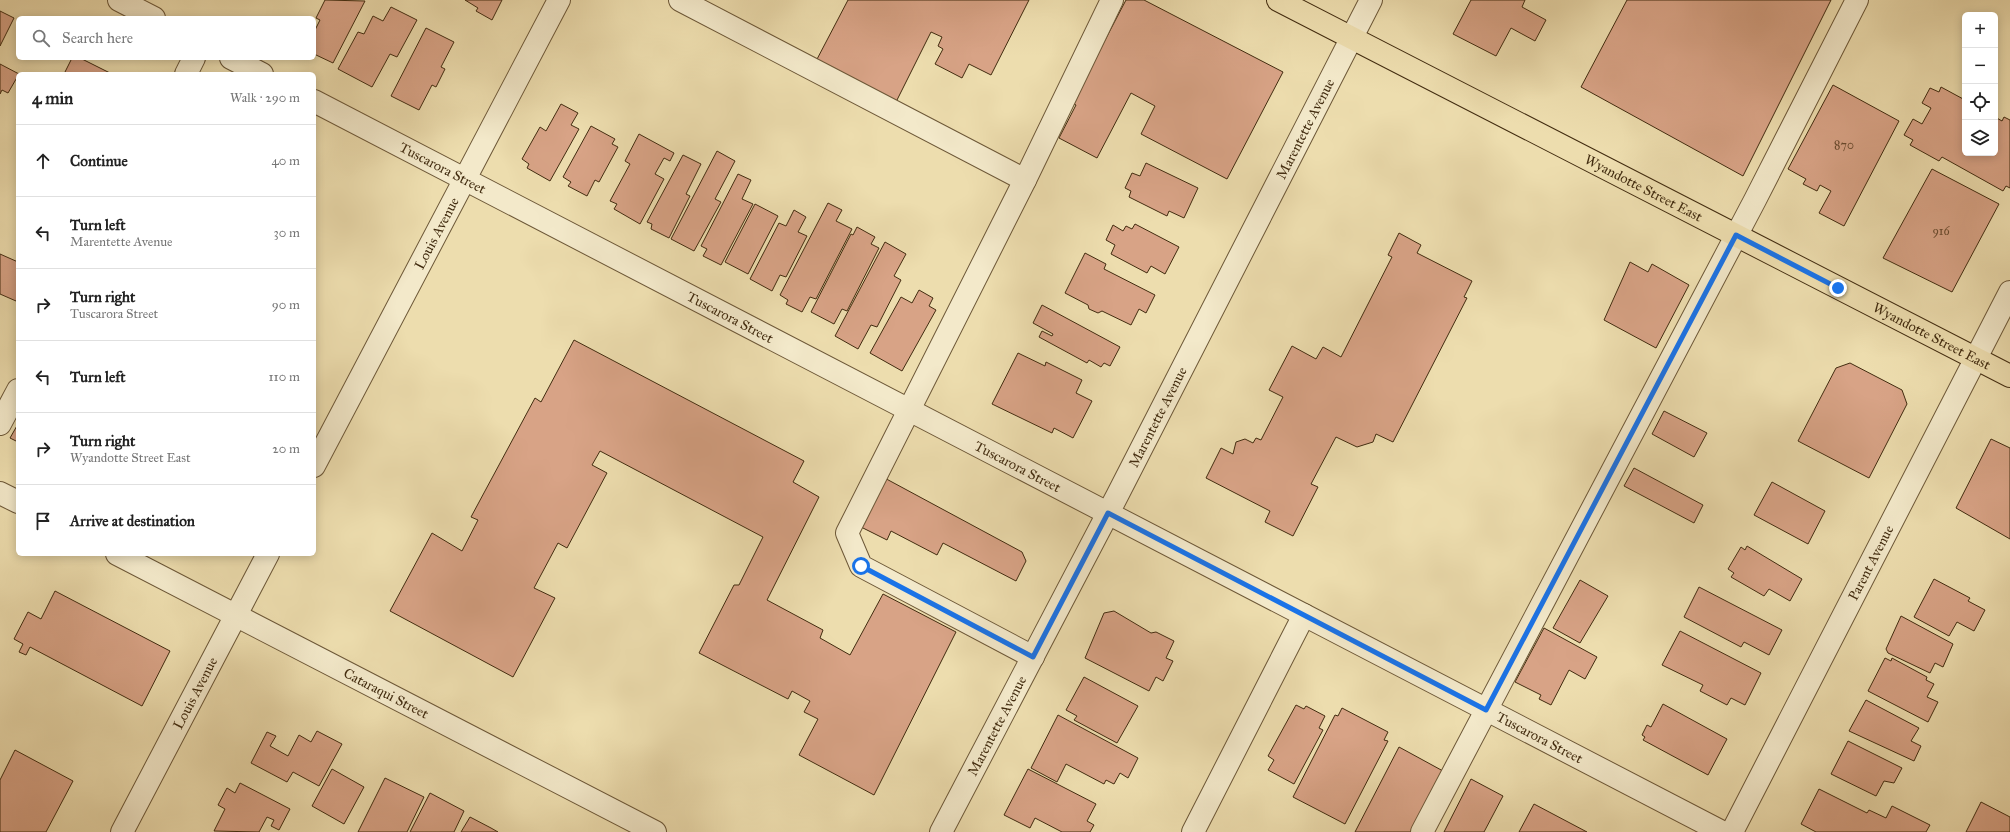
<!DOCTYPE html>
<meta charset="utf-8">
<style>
:root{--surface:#fff;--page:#f2f2f2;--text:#222;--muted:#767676;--line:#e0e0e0}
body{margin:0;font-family:"IM FELL Great Primer",serif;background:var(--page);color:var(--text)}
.controls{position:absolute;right:12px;top:12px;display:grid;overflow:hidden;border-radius:6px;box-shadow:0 2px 10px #0003}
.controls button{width:36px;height:36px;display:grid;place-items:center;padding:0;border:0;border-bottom:1px solid var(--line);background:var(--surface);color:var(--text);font:20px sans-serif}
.stop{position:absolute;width:12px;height:12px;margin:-9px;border:3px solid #1a73e8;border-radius:50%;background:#fff}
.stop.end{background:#1a73e8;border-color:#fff;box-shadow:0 1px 4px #0008}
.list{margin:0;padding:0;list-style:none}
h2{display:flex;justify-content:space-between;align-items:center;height:52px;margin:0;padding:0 16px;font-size:17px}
h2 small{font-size:13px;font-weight:400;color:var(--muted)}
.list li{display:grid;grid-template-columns:26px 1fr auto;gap:12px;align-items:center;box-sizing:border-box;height:72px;padding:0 16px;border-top:1px solid var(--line)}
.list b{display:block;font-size:15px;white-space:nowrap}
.list p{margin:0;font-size:13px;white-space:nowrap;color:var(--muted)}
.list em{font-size:13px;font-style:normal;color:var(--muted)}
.icon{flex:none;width:22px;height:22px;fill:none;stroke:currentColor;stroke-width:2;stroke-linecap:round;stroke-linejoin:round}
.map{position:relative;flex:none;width:2010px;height:832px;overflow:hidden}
.search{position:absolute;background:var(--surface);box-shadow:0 2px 10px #0003;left:16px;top:16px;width:300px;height:44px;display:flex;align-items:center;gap:10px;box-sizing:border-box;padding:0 14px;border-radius:6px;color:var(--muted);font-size:15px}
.panel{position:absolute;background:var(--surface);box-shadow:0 2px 10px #0003;left:16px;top:72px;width:300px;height:484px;border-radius:6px}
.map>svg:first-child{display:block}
.building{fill:#d8a386;stroke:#422c10}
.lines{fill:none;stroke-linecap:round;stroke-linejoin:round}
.minor-casing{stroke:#6d5838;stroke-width:24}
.major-casing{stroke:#422c10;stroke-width:24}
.minor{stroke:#f3e9ca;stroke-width:22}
.major{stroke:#edddae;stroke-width:22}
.route{stroke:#1a73e8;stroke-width:5}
.labels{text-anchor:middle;stroke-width:3;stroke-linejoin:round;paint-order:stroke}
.number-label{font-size:12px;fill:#684a2e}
.street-label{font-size:14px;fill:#422c10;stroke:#f3e9ca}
</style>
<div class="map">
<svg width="2010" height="832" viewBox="0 0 2010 832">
<rect width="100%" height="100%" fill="#edddae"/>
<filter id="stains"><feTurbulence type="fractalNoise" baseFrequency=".005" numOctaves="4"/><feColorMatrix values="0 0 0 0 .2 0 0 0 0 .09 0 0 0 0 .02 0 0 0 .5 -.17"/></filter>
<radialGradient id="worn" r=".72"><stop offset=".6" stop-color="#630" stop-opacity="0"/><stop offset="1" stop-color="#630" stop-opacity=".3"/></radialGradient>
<!-- building -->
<path class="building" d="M325,0L365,1L333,63L314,54V32L320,20L316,18Z
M465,0H502L492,20L476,11L478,8Z
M848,0H1029L991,75L969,64L962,78L935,64L943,49L938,46L942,37L931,32L895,104L815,63Z
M1126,0H1144L1283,72L1227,179L1141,134L1155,106L1131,93L1097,158L1059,138L1076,105L1072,103Z
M1471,0H1525L1522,7L1546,20L1535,41L1511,28L1496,56L1453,34Z
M1627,0H1831L1743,176L1581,87Z
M391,7L417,20L397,57L390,54L372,87L338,69L358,32L364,34L373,16L383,21Z
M0,11L14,18L0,46Z
M426,28L454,42L441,67L445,69L436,87L432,85L419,110L391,96Z
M72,58H80L112,74H64Z
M0,64L19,74L8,93L2,90L0,94Z
M1833,85L1899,121L1844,226L1819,213L1831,191L1820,185L1817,191L1803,184L1806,179L1788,169Z
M1941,87L1965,100V153H1995V117L2002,121L2004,117L2010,120V188L2006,186L2003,191L1942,157L1939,161L1910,145L1913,140L1904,135L1913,119L1922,124L1931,108L1922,103L1930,88L1939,92Z
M561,104L578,113L571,125L579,129L550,181L527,168L529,164L522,159L540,127L546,131Z
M591,126L615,139L612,144L618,147L599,182L595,180L587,196L568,186L571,182L563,177Z
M639,134L674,153L670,161L664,158L655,174L664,179L640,224L614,209L617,204L610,201L630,164L625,161Z
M717,151L735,161L715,199L721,202L694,251L671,239Z
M683,155L701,164L686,194L690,196L669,238L651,229L652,224L647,222Z
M1146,163L1198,188L1184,218L1169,211L1167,216L1129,197L1131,191L1125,188L1132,173L1140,176Z
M1932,169L1999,204L1952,292L1883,258Z
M738,174L751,180L742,199L753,204L721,265L703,256L707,249L701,246Z
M828,203L842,210L836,221L852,229L816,299L810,297L802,312L786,304L788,300L780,295Z
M755,204L778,216L748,274L725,262Z
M794,210L806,217L798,232L807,236L786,277L780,275L772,291L750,279L779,223L786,226Z
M1135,224L1179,247L1165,274L1151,266L1147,273L1111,254L1115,245L1106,240L1113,225L1123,231L1126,226L1132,229Z
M857,227L875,237L871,244L879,248L847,311L842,309L834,324L811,312L851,234L853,235Z
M1399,233L1421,245L1417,253L1472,281L1464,297L1467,298L1393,442L1376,434L1373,442L1357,447L1336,437L1311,484L1318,487L1293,536L1265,522L1270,511L1206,478L1221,448L1233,454L1236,442L1245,439L1253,443L1256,438L1261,440L1283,397L1269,390L1292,346L1316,359L1323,347L1341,357L1392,257L1388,255Z
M885,242L906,254L894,276L901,280L877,327L871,325L858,349L835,336Z
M1085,253L1106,264L1104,269L1155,295L1146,313L1139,309L1131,325L1102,311L1098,313L1089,309L1088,305L1065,293Z
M0,254L18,262V296L16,301L0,294Z
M1630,262L1648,272L1652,264L1689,285L1656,348L1604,320Z
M919,290L933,298L929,306L936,310L902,371L870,353L901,297L912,303Z
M1042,305L1120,347L1110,366L1104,363L1101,367L1089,360L1087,363L1039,337L1042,331L1052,336L1053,334L1033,323Z
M574,340L804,461L793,482L819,497L767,600L823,630L820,638L850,655L883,594L956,632L874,795L799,755L818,719L804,712L810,701L792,691L788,699L699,653L734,585H739L763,537L600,451L592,465L607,473L567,548L558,543L534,588L555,598L513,677L390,611L432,533L462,551L478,520L471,517L535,398L541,402Z
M1018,353L1045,366L1046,362L1082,380L1076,393L1092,401L1073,438L1054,428L1052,433L992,404Z
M1850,363L1902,390L1907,404L1869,478L1798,441L1836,368Z
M1664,411L1707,433L1694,457L1652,434Z
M18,424V442L10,438Z
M1991,439L2010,448V539L1956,508Z
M1634,468L1703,505L1694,523L1624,486Z
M879,475L1022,552L1026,561L1016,581L943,543L937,555L891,531L887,540L857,525Z
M1772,482L1825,511L1808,544L1754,515Z
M1747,546L1802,579L1790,601L1769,589L1764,596L1731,577L1734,573L1728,569L1741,547L1745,550Z
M1934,579L1970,598L1968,601L1985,610L1974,631L1957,622L1949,636L1914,617Z
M1580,580L1608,596L1580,643L1553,628Z
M1699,587L1782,630L1769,655L1744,642L1741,647L1684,617Z
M55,591L170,651L142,706L30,647L26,655L19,652L23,644L14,639L28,612L41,619Z
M1114,611L1151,633L1156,632L1174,641L1166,658L1173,661L1163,681L1156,677L1149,691L1085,658L1104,613Z
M1901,616L1953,644L1943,667L1935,663L1930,673L1888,653L1886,649Z
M1544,628L1597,657L1585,679L1569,670L1551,705L1539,699L1541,695L1515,682Z
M1680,631L1761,673L1745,705L1731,698L1727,705L1700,691L1703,685L1662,665Z
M1885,658L1891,661L1892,658L1927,677L1926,680L1934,684L1927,697L1938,702L1928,722L1868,691Z
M1084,677L1138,706L1117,743L1074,720L1077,716L1066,710Z
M1866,700L1919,728L1911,741L1921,746L1914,761L1849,731Z
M1663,704L1727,739L1708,775L1643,740L1645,737L1642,735L1647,725L1651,727Z
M1296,705L1304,709L1306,706L1325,716L1319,728L1323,730L1294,784L1268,770L1274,760L1268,756Z
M1342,708L1388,732L1384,740L1388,741L1345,824L1293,797L1335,715L1338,716Z
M1058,715L1138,758L1128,778L1120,773L1114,784L1106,780L1104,784L1066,764L1057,782L1031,768Z
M317,731L342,744L319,786L293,772L287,782L251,763L267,732L276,736L270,746L288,756L299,735L311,742Z
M1848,741L1902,768L1894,783L1884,781L1876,796L1831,774Z
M1399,747L1443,771L1412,832H1355Z
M15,750L73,781L46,832H0V780Z
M332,769L364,787L344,824L312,806Z
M1028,769L1096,804L1087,821L1094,825L1090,832H1062L1035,818L1030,828L1004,815Z
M385,778L424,797L407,832H358Z
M1471,779L1503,796L1484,832H1444Z
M240,783L290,809L279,830L271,826L274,820L267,817L259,832L214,831L225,809L218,805L227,788L235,793Z
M1819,789L1867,813L1869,810L1886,818L1892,806L1930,825L1926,832H1816L1801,824Z
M430,793L464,811L454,832H410Z
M1981,802L2010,817V832H1966Z
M1534,804L1587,832H1519Z
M470,817L491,828L498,832H461Z"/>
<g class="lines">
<!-- minor casing -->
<g class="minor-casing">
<g id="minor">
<path d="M119,0L154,18"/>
<path d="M680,0L1025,180"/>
<path d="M231,58L262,74"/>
<path d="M186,74L194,58"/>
<path id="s1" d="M314,101L1722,832"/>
<path d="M0,424L18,390"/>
<path id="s2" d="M314,466L559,0"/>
<path d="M0,493L18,502"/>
<path id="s3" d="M117,554L655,832"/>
<path d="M1033,657L861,566L847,533L1025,180L1112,0"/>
<path id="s4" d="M122,832L268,554"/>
<path id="s5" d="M941,832L1117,496L1371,0"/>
<path d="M1193,832L1304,615"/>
<path d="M1422,832L1755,200L1857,0"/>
<path id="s6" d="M1732,832L2010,292"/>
</g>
</g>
<!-- major casing -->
<g class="major-casing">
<g id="major">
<path id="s7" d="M1278,0L2010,376"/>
</g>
</g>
<!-- minor -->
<use href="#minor" class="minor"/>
<!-- major -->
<use href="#major" class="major"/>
</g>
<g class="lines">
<!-- route -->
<path class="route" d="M861,566L1033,657L1108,513L1486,710L1736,235L1838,288"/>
</g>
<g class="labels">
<!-- number labels -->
<g class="number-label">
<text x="1844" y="149">870</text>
<text x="1941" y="235">916</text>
</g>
<!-- street labels -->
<g class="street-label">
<text dy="5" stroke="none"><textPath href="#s5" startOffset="792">Marentette Avenue</textPath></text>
<text dy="5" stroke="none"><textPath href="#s1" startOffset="145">Tuscarora Street</textPath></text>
<text dy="5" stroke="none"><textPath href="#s7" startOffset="411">Wyandotte Street East</textPath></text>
<text dy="5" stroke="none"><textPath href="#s2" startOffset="263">Louis Avenue</textPath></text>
<text dy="5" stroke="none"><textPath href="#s1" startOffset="469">Tuscarora Street</textPath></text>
<text dy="5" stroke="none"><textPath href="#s7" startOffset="735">Wyandotte Street East</textPath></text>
<text dy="5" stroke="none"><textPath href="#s5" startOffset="468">Marentette Avenue</textPath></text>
<text dy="5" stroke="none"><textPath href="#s1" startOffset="793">Tuscarora Street</textPath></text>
<text dy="5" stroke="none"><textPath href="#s6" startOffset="303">Parent Avenue</textPath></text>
<text dy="5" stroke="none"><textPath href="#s4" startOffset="157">Louis Avenue</textPath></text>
<text dy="5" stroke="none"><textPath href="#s3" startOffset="303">Cataraqui Street</textPath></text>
<text dy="5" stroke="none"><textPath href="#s5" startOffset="120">Marentette Avenue</textPath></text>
<text dy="5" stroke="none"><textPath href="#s1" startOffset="1381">Tuscarora Street</textPath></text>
</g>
</g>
<rect width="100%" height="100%" filter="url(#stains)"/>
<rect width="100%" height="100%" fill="url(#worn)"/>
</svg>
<div class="controls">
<button>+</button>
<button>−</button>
<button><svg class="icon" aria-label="locate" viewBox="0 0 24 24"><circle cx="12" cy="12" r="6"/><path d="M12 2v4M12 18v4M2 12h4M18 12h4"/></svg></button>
<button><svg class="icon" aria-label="layers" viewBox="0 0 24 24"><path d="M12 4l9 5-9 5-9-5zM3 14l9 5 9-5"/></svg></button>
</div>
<div class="stop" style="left:861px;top:566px"></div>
<div class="stop end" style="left:1838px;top:288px"></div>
<div class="search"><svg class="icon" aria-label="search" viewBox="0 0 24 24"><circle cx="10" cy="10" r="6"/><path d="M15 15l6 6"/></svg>Search here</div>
<section class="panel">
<h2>4 min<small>Walk · 290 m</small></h2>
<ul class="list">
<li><svg class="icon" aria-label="ahead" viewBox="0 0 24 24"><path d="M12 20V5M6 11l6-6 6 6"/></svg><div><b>Continue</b></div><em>40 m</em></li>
<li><svg class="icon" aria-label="left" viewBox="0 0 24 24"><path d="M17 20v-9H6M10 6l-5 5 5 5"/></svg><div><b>Turn left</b><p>Marentette Avenue</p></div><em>30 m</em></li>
<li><svg class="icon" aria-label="right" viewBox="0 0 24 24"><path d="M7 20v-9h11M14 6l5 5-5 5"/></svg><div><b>Turn right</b><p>Tuscarora Street</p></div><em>90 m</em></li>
<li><svg class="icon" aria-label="left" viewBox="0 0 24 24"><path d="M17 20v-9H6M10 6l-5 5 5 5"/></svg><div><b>Turn left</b></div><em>110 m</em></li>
<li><svg class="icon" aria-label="right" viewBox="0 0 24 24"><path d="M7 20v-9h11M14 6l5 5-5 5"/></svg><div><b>Turn right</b><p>Wyandotte Street East</p></div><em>20 m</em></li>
<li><svg class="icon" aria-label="arrive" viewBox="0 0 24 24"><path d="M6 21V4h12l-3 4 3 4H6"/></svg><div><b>Arrive at destination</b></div></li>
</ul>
</section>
</div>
